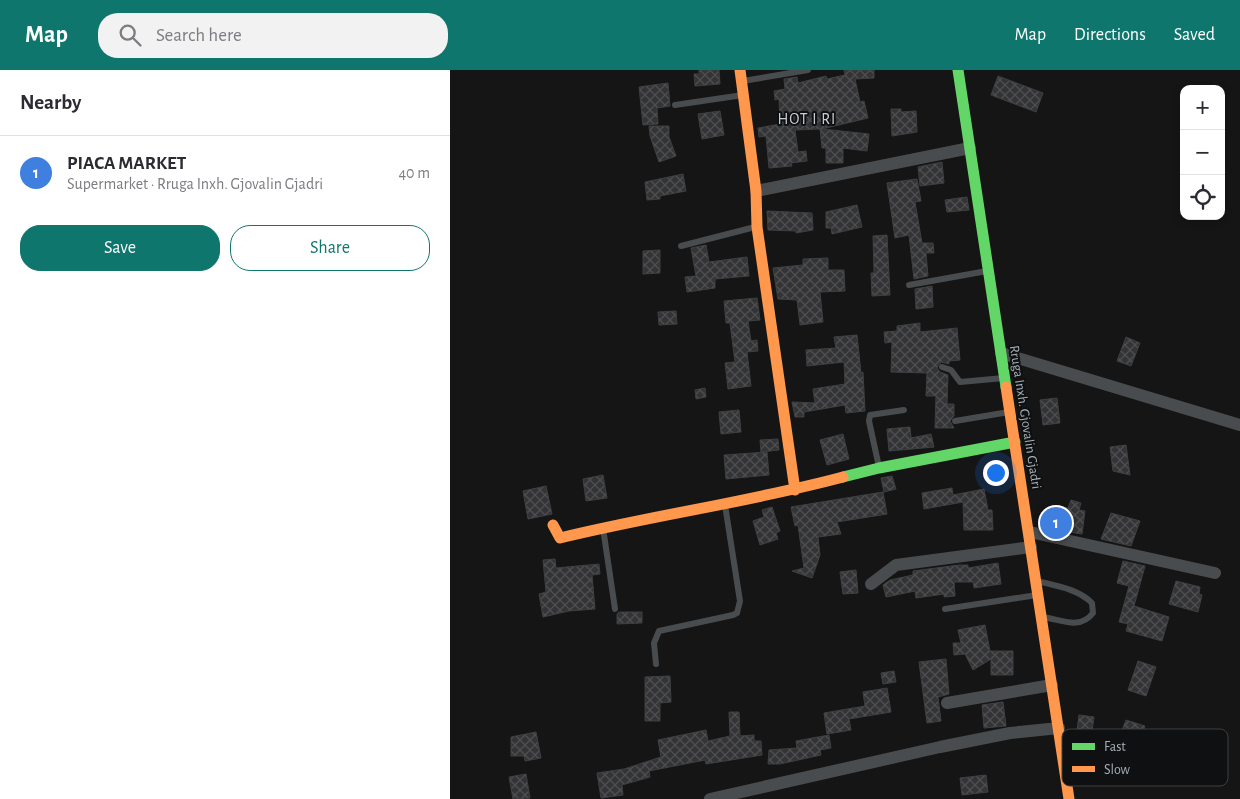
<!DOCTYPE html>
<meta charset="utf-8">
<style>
:root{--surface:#fff;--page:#f2f2f3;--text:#2b2b33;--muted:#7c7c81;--line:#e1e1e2;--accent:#0f766e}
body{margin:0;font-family:"Alegreya Sans",sans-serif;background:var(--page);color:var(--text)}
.controls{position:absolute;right:15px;top:15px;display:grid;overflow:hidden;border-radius:10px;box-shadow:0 2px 8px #0003}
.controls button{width:45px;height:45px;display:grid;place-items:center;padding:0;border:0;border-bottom:1px solid var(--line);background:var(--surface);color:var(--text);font:25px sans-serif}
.you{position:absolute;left:545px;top:402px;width:18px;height:18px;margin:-12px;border:4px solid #fff;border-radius:50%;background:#1a73e8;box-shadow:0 0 0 8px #1a73e833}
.badge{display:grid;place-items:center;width:32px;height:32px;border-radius:50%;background:var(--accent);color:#fff;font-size:16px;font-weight:700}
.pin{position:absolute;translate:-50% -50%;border:2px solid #fff;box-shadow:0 1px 5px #0006}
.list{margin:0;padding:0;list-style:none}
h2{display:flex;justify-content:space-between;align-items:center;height:65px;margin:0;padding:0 20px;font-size:21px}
h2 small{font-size:16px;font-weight:400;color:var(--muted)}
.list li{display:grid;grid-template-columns:32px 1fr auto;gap:15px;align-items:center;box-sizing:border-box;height:75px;padding:0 20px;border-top:1px solid var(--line)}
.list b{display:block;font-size:19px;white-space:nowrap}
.list p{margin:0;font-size:16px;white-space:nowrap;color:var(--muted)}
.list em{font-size:16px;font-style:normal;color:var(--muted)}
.actions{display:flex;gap:10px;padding:15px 20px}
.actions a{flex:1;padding:11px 0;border:1px solid var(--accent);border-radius:20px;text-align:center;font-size:18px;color:var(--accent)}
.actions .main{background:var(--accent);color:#fff}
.icon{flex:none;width:28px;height:28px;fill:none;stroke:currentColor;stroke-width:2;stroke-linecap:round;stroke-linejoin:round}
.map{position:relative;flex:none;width:790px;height:729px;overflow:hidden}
header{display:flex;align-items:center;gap:30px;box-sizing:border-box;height:70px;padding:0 25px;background:var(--accent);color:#fff}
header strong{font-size:24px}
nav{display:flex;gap:28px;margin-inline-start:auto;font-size:18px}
.search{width:350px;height:45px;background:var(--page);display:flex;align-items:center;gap:12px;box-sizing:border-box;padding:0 18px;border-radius:20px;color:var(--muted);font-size:19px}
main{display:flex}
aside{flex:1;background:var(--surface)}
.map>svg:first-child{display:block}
.building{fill:url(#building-cross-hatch);stroke:#3d4041}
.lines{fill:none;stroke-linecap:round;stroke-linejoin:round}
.lane{stroke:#494c4e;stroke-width:6}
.street{stroke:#494c4e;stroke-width:12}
.fast{stroke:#63d668;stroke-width:11}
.slow{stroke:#ff974d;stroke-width:11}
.labels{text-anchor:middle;stroke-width:4;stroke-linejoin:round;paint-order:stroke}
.street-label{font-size:14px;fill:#a6b0b7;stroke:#0f1011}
.quarter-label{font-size:16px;letter-spacing:1px;fill:#c7cdd3;stroke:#0f1011}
.key{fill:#0f1011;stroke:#3c4043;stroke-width:1}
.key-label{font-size:14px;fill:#a6b0b7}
</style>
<header>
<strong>Map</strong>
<div class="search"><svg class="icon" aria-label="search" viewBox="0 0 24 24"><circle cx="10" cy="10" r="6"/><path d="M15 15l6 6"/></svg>Search here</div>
<nav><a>Map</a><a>Directions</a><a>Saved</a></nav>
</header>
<main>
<aside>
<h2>Nearby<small></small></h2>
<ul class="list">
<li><span class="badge" style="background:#3f7fe0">1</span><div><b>PIACA MARKET</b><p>Supermarket · Rruga Inxh. Gjovalin Gjadri</p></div><em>40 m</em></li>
</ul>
<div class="actions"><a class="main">Save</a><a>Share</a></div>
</aside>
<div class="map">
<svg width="790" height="729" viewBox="0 0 790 729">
<defs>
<pattern id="building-cross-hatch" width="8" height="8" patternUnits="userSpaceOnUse" patternTransform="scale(1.25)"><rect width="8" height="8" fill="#343436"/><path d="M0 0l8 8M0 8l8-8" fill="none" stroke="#4e4f51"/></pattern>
</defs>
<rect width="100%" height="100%" fill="#151515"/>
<!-- building -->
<path class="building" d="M249,0H269L270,14L245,16L244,4H249Z
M394,0H424V8L405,9L410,32L414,31L418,48L372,59L419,64L417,81L393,78V93H376V78H372L370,59L345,60L348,82L356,81L357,91L341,93L342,96L319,98L316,66L309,67L308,58L330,54L329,29L325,30L324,21L335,19L334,9L347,7L348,13L376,6L377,9L395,5Z
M548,6L593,23L586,42L541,25Z
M218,13L220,36L207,38L208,54L193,55L189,17Z
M441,39H451V42L466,41L467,62L442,66Z
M270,41L274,65L252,69L248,44Z
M199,56H219V67L226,86L209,92L200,66Z
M492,92L494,113L470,116L468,97Z
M233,104L236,121L210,126V129L197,130L195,112Z
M467,109L471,131L465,132L472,173H483L484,183H476L478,206L464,209L459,165L445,168L437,113Z
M517,127L519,140L497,142L495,130Z
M407,135L412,157L382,164L381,158H376V142Z
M317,141L362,143L363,160L346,163V161L318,160Z
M437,165L440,225L422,226L421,203H424L423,166Z
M256,175L259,192L297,187L299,206L265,209V218L237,222L235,207L246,206L241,178Z
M210,180V203L193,204V181Z
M378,188V200H394L395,221L370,222L373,252L350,255L347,230L328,229L323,198L353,195V189Z
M482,216L483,237L466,239L465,219Z
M307,228L310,250L298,251L301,271L307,270L308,281L297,282L301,316L278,319L275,293L285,292L280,253H276L274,231Z
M226,241L227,254L209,255L208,242Z
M470,253V262L507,258L510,290L499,291V294L491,292L487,298L490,302L498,305L497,334H504V346L500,351L504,358H485L486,326H476L477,303L441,302L442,272L435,273L434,262L447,261V256Z
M407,265L411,303L413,302L415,341L396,343L395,335L354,342V347H345L342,332L365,333L363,319L395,314L394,292L357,296L356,280L386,278L384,267Z
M676,267L690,273L681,296L667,291Z
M255,318L256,327L246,329L245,320Z
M607,328L610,353L593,355L590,330Z
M289,340L291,362L271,364L269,342Z
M460,357L461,368L481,364L484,377L439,381L437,359Z
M393,364L399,389L377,395L370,370Z
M328,369L329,380L311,382L310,370Z
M676,375L680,405L663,401L660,377Z
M317,382L319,405L276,409L274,385Z
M153,405L157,428L136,431L133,409Z
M442,406L446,419L434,422L431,408Z
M96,416L102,444L78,449L73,421Z
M502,418L503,425L534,419L538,440H542L543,460H514L513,432L474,439L472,423Z
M433,422L437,444L387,452L391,464L368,467L370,485L362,508L342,501L354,498L348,455L345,456L341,437Z
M621,430L631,433L629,440L635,441L632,464L606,460L610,437L618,438Z
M322,437L330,461L326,463L328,469L310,475L303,451L314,447L312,440Z
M661,443L690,451L681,476L651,469Z
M105,489L106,498L149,494L150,504L142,505L145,539L119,541L93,547L89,524L96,522L93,490Z
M673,491L695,496L684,536L719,547L712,571L676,561L678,554L669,552L679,516L667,513Z
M548,493L551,514L524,518L523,512H504L505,526L494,527V524L466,528L465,521L436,527L433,515L440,510L463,505V501L509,495H518V498Z
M406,500L408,523L393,524L390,502Z
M726,511L750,517L749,524L752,525L748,542L719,534Z
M169,542H192V553L167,554V544Z
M535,555L540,581H563V605H541V589L523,600L515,584L504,585L503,573H511L508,560Z
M496,589L499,624L488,627L491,651L477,653L469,592Z
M688,591L706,597L696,626L678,620Z
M444,601L446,612L433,614L431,603Z
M220,606L221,632L210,633V651H195V607Z
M437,618L441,642L399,649L401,660L377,664L374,643L415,636L413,622Z
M553,632L556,656L534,658L532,635Z
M279,642H289L290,666L304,665V671H311L312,685L256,694L255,690L199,701L200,707L172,715L173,725L151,728L147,703L174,699L211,687L208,670L256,660L258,671L280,666Z
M629,645L644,647L642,661L627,660Z
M676,650L695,656L686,680L667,673Z
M86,662L91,688L75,691L74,686H61V667Z
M379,665L381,678L370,680L371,685L330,694H318L319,680L347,678L346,671Z
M76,704L80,728L63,729L59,707Z
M536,705L538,722L512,725L510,708Z"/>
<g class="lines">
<!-- lane -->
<path class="lane" d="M293,11L358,0
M225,35L293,25
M231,176L305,157
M459,215L537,201
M492,297L501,300L510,312L554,308
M505,351L559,342
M429,397L419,351L420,345L454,340
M153,458L165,539
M587,511C607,516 628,519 642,533L643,543C630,560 612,550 593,547
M495,539L587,525
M206,594L204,573L209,561L283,545L287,543L290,531L275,435"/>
<!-- street -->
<path class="street" d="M306,121L520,78
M551,283L790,355
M580,462L765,503
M421,514L446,495L581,477
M497,633L602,615
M260,729L490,677L560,663L609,658"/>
<!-- fast -->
<path class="fast" d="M508,0L556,317
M393,407L429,398L565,372"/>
<!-- slow -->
<path class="slow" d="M290,0L306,121L307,157L345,420
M556,317L619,729
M103,455L110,468C204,445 300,432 393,407"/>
</g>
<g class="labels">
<!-- street labels -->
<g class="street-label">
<text transform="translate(576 347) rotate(81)" y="5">Rruga Inxh. Gjovalin Gjadri</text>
</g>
<!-- quarter labels -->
<g class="quarter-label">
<text x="357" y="54">HOT I RI</text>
</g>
</g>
<!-- legend -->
<rect x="612" y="659" width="166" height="57" rx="8" class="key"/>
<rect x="622" y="673" width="23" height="7" fill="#63d668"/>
<rect x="622" y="696" width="23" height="6" fill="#ff974d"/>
<g class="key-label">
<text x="654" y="681">Fast</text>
<text x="654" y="704">Slow</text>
</g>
</svg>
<div class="controls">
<button>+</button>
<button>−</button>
<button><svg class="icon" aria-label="locate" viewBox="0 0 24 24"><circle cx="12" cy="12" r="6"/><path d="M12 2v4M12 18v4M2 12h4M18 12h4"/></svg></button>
</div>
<div class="you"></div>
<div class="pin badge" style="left:606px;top:453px;background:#3f7fe0">1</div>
</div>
</main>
